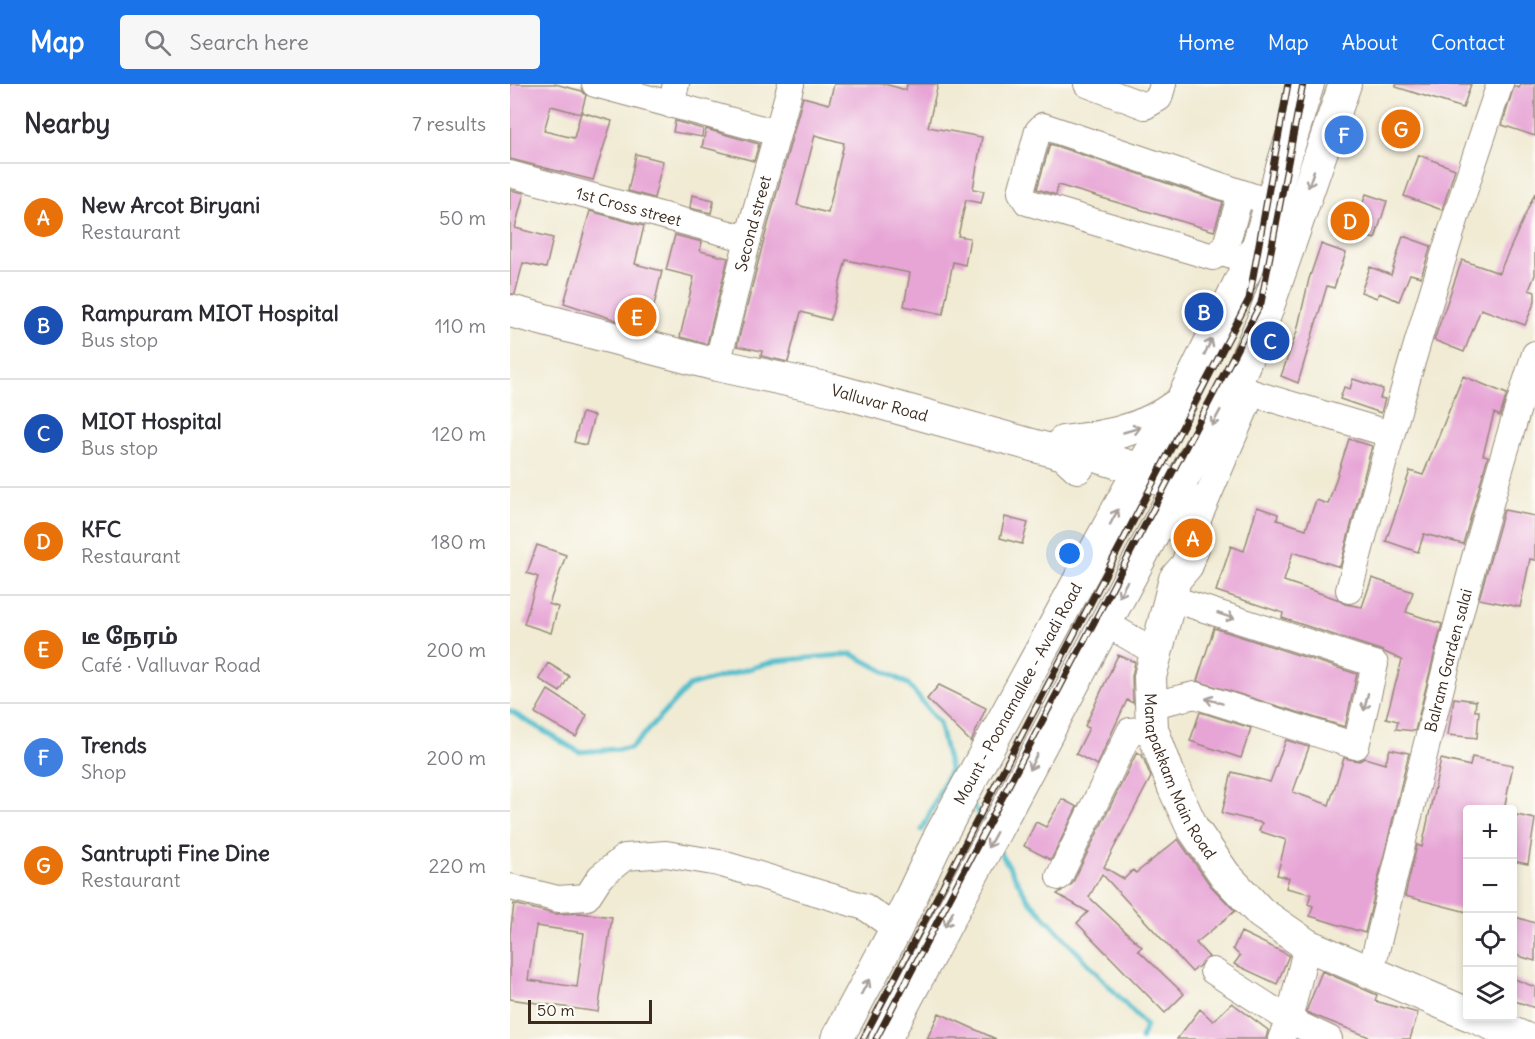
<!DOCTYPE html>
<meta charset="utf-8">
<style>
:root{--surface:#fff;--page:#f7f7f7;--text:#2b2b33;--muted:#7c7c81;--line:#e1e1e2;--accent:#1a73e8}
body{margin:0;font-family:Delius,"Noto Sans Tamil",sans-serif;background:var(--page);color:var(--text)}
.controls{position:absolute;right:18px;bottom:18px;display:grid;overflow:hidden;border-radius:6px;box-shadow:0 3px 9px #0003}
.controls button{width:54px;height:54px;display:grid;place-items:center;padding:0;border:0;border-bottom:2px solid var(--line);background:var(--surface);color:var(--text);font:30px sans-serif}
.scale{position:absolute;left:18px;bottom:15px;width:124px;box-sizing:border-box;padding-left:6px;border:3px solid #3b2a1e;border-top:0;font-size:16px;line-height:21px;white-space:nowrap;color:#3b2a1e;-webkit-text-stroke:4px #fdfcf7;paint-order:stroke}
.you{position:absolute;left:560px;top:470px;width:21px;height:21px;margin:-15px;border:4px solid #fff;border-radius:50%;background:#1a73e8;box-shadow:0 0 0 9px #1a73e833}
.badge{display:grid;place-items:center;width:39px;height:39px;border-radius:50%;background:var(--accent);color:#fff;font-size:20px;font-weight:700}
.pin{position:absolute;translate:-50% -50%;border:3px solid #fff;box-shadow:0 2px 6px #0006}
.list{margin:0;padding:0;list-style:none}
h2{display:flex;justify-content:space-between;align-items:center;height:78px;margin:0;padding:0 24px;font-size:26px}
h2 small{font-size:20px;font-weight:400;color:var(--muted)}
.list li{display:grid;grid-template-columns:39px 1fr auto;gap:18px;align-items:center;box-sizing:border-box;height:108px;padding:0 24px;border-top:2px solid var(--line)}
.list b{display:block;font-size:22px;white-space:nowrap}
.list p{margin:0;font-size:20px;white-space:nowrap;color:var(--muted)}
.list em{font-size:20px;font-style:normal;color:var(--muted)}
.icon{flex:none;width:33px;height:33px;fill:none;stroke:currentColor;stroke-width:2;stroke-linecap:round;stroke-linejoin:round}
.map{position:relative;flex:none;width:1025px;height:955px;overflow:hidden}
header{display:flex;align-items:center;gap:36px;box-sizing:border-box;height:84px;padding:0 30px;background:var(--accent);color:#fff}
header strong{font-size:28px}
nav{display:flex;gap:33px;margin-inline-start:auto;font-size:21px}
.search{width:420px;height:54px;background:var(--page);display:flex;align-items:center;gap:15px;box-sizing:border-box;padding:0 21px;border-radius:6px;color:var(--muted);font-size:22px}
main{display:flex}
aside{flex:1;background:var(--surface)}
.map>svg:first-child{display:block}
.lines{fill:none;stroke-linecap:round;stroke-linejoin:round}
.stream{stroke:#52becc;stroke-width:5}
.building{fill:#e7a5d6;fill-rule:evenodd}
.minor-casing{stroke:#968a79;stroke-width:28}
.major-casing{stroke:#968a79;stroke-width:34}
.minor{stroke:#fff;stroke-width:26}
.major{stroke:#fff;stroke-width:32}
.rail-casing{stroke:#3b2a1e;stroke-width:7}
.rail{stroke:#fdfcf7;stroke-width:4.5;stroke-dasharray:14;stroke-linecap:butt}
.oneway{stroke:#a79f9a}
.labels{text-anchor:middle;stroke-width:6;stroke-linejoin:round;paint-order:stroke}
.street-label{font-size:16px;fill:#3b2a1e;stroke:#fdfcf7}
</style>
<header>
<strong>Map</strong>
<div class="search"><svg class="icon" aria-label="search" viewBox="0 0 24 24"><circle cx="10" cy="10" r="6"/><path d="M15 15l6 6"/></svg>Search here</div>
<nav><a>Home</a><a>Map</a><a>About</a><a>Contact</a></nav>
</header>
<main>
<aside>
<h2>Nearby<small>7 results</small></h2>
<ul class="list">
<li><span class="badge" style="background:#e8710a">A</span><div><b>New Arcot Biryani</b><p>Restaurant</p></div><em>50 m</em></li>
<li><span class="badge" style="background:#1a4fb4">B</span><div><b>Rampuram MIOT Hospital</b><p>Bus stop</p></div><em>110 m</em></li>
<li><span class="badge" style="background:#1a4fb4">C</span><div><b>MIOT Hospital</b><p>Bus stop</p></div><em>120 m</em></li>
<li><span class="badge" style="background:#e8710a">D</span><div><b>KFC</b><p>Restaurant</p></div><em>180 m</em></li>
<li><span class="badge" style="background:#e8710a">E</span><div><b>டீ நேரம்</b><p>Café · Valluvar Road</p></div><em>200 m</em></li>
<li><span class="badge" style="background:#3f7fe0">F</span><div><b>Trends</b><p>Shop</p></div><em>200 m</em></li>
<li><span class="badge" style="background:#e8710a">G</span><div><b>Santrupti Fine Dine</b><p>Restaurant</p></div><em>220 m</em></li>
</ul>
</aside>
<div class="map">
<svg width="1025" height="955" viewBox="0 0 1025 955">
<rect width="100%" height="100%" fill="#fdfcf7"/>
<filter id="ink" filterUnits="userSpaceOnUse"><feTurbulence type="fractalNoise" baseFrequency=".0167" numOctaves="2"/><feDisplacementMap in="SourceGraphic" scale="12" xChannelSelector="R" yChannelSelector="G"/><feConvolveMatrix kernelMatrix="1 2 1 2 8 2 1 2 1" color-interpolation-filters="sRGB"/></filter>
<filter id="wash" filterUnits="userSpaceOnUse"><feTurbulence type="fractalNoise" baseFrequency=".008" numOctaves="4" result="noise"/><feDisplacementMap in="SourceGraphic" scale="24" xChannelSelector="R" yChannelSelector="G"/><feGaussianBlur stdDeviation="1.35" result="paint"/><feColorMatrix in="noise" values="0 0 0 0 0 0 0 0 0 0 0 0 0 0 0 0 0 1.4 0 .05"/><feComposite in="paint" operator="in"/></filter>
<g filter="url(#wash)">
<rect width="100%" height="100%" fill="#f1ebd4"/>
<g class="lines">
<!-- stream -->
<path class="stream" d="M0,627L69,668L121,664L179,602L266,577L342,570L398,600L429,639L440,685L447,696
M462,719L475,742
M412,746L440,685
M489,766L518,815L636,942L631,955"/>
</g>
<g id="blocks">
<!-- building -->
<path class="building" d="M0,0H45L72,7L76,11L71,30L41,22L34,47L64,54L71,28L102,37L83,96L0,75Z
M324,0H375L396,6L397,0H428L418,43L472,53L463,105L474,107L471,119L456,116L448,152L460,154L455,181L443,178L433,230L394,222L400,189L336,176L320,236L291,228L278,278L251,272L252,267L227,262L253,159L293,13L319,20ZM305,51L334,59L318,129L287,121Z
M886,0H961L953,24L886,3Z
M1011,0H1025V52L992,41L1004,2L1009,4Z
M165,37L193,45L192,53L163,48Z
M196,45L249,60L244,77L192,63Z
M540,60L713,118L704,147L548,101L546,111L527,105Z
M126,70L153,77L144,114L118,107Z
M909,71L945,85L932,126L894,112Z
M0,106L14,109L5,144L43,154L36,184L13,179L5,210H0Z
M1025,109V191L1019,206L1025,208V217L1015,241L971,225L954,268L924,256L952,176L989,189Z
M856,110L877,117L865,155L843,148Z
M182,111L204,116L201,129L180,124Z
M80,127L134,142L125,180L152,187L140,239L110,232L109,237L54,219Z
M165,151L192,158L190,167L218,174L197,260L170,253L184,193L156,186Z
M893,152L921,162L911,193L900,190L889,217L869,209L867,214L851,208L860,183L881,191Z
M811,160L836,169L824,204L817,202L788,299L771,292L787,247L799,195Z
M953,292L997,310L990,332L984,329L973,371L978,372L953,460L914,450L908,468L876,457L900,387L913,391Z
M843,295L873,305L870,314L875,315L871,329L830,315L834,303L840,305Z
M72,329L84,332L76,361L64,358Z
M839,355L862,362L830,483L783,468L774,497L827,515L835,520L852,523L862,494L903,508L896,528L932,540L905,647L886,645L888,637L876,634L892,576L870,566L772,534L773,529L706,507L721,462L734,467L747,423L768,430L767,436L796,445L806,416L818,420Z
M994,426L1025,432V476L1020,475L1010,523L969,515Z
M495,433L518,439L512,460L490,454Z
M27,461L56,471L39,520L48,523L41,549L14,540L28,493L17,489Z
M704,544L847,590L835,643L687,597Z
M608,571L625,578L622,593L623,619L617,616L587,681L566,670L579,644L575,642Z
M38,579L59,592L50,608L29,595Z
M429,601L476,624L461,658L417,615Z
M38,606L77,631L66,653L25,629Z
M944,614L966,617L965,627H969L967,654L938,651Z
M690,628L741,644L731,674L680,657Z
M776,656L799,663L783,708L819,721L834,674L849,677L855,674L875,680L880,665L899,669L855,849L800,832L803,822L798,820L801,810L776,804L779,794L767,791L776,756L749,747L752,739L712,729L722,688L760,698Z
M627,668L632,671L641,693L594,783L614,795L623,786L626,789L668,755L700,801L725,827L686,859L699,873L682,888L592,790L579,813L632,863L628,866L674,910L655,929L567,839L578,828L547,810L562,800Z
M962,673L1003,681L994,726H957V828L895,812L907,761L912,763L931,675L960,682Z
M552,715L567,723L541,776L514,762L526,738L536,743Z
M1002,730L1025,735L1018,780L1002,777Z
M4,820L45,830L70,829L102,833L88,928L0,915V850ZM26,842L74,849L67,903L18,896Z
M1002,832L1025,839V877L1002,870Z
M731,848L779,871L767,900L724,880L730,872L723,865Z
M812,887L867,911L865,917L908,929L900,955H864L796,928Z
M1002,894L1025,903V924L1002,916Z
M722,919L758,946L756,955H667L690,925L703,937Z
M429,929L486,955H417Z"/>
</g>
</g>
<g filter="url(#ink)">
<use href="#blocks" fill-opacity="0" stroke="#968a79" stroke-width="1.5"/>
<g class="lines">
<!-- minor casing -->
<g class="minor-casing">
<g id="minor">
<path d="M85,0L267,49"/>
<path d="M577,0L635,22L649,14L653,0"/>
<path d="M161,21L166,0"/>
<path id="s1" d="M0,90L238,155"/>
<path d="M714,168L731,109"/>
<path d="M739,178L711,167L703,173L517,118L511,108L528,47L533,42L762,119"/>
<path id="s2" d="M207,281L238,155L281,0"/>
<path d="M725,301L742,309L880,350"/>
<path d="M685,442L742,309"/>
<path d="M839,506C884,335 932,166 990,0"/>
<path d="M595,539L645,568"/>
<path d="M642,621L685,611L846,662L865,580L660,514"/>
<path d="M549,793L620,647L642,645"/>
<path d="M0,803L48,815L77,813L90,793L115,773L156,770L209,779L355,823L386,845"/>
<path d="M703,887L779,936L819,955"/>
<path id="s3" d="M861,887C912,680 960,472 1025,270"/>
<path d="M771,955L779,936L797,861"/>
</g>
</g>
<!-- major casing -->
<g class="major-casing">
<g id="major">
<path id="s4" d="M0,227L207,281L324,306L554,370L568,383"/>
<path d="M553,358C595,353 632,347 667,321"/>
<path id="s5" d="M554,370L573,368L631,386L668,404L682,421L685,442L683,463L677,481L665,495L640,593L642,645L664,704L682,743L715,791L751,829L797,861L958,930"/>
<path d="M963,932L1016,955"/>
<path id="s6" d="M327,955L386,845L429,754L619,405L671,318L748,161L798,0"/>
<path d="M375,955L655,427L725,301L754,234L835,0"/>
</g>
</g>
<!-- minor -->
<use href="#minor" class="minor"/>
<!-- major -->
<use href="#major" class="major"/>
<!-- rail casing -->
<g class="rail-casing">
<path id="rail" d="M353,955L739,215L778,0
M366,955L751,219L793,0"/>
</g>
<!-- rail -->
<use href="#rail" class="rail"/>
</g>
<!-- one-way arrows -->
<defs><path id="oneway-shaft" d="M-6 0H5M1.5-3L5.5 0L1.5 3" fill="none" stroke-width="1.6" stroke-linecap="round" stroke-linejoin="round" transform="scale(1.5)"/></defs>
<g class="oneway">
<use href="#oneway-shaft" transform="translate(801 95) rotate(109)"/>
<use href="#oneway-shaft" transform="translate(698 263) rotate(-64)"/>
<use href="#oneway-shaft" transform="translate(706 334) rotate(119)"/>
<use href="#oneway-shaft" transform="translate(622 346) rotate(-16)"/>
<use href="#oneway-shaft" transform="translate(604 433) rotate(-62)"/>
<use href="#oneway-shaft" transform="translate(613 505) rotate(118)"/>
<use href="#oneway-shaft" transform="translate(716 532) rotate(18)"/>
<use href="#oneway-shaft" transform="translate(704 617) rotate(-163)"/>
<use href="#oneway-shaft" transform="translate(856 618) rotate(103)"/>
<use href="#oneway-shaft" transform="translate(523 678) rotate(117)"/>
<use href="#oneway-shaft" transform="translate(482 756) rotate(119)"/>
<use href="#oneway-shaft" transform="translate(439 835) rotate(118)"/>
<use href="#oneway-shaft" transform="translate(355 903) rotate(-62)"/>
</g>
</g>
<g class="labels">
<!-- street labels -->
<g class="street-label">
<text dy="6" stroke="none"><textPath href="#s1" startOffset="123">1st Cross street</textPath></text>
<text dy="6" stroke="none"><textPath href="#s2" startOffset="146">Second street</textPath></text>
<text dy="6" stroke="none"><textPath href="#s4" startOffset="381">Valluvar Road</textPath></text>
<text dy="6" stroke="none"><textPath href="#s3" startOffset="320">Balram Garden salai</textPath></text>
<text dy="6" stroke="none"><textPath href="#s6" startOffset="390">Mount - Poonamallee - Avadi Road</textPath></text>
<text dy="6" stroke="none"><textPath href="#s5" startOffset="429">Manapakkam Main Road</textPath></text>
</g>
</g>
</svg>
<div class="controls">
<button>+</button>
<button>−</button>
<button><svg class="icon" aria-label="locate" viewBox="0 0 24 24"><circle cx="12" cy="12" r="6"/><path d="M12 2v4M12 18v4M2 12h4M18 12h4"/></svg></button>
<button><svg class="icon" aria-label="layers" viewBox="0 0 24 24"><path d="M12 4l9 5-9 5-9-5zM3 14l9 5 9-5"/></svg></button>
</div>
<div class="scale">50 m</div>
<div class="you"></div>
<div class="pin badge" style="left:683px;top:454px;background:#e8710a">A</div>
<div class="pin badge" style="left:694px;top:228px;background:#1a4fb4">B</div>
<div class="pin badge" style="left:760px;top:257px;background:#1a4fb4">C</div>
<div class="pin badge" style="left:840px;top:137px;background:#e8710a">D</div>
<div class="pin badge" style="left:127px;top:233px;background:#e8710a">E</div>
<div class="pin badge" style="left:834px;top:51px;background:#3f7fe0">F</div>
<div class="pin badge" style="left:891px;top:45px;background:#e8710a">G</div>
</div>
</main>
